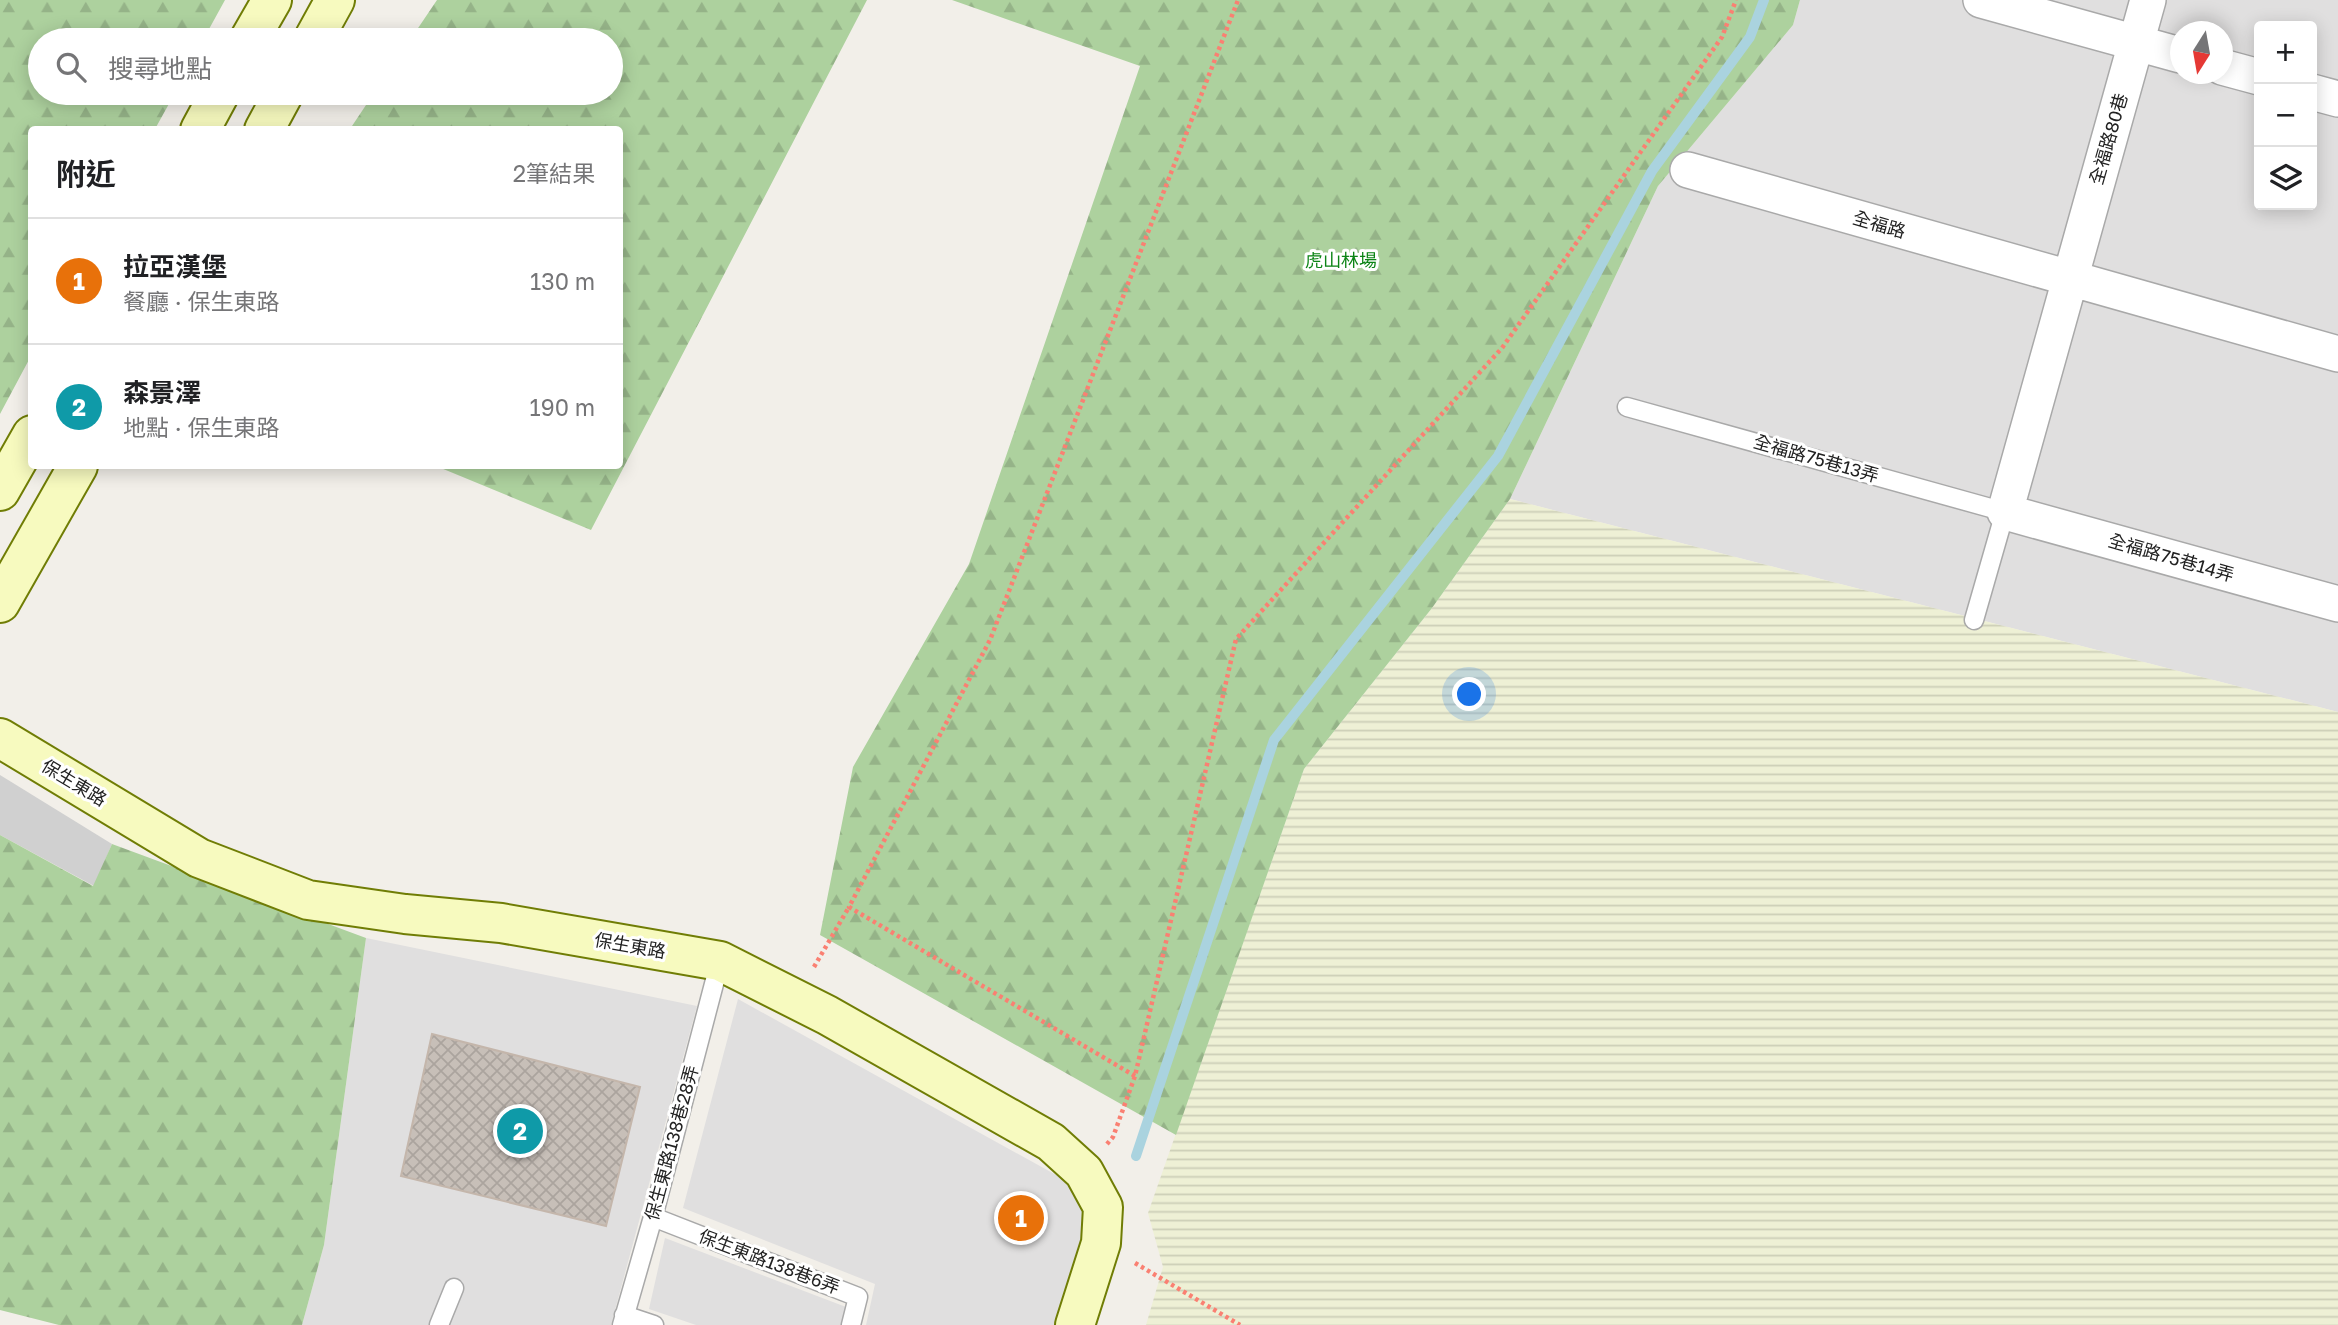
<!DOCTYPE html>
<html lang="zh-TW">
<meta charset="utf-8">
<style>
:root{--surface:#fff;--page:#f2f2f2;--text:#202124;--muted:#757577;--line:#e0e0e0;--accent:#2563eb}
body{margin:0;font-family:"Golos Text","Noto Sans TC",sans-serif;background:var(--page);color:var(--text)}
.controls{position:absolute;right:21px;top:21px;display:grid;overflow:hidden;border-radius:7px;box-shadow:0 4px 18px #0003}
.controls button{width:63px;height:63px;display:grid;place-items:center;padding:0;border:0;border-bottom:2px solid var(--line);background:var(--surface);color:var(--text);font:35px sans-serif}
.compass{position:absolute;left:2170px;top:21px;width:63px;height:63px;border-radius:50%;background:var(--surface);box-shadow:0 4px 18px #0003;rotate:191deg}
.you{position:absolute;left:1470px;top:695px;width:24px;height:24px;margin:-18px;border:5px solid #fff;border-radius:50%;background:#1a73e8;box-shadow:0 0 0 10px #1a73e833}
.badge{display:grid;place-items:center;width:46px;height:46px;border-radius:50%;background:var(--accent);color:#fff;font-size:23px;font-weight:700}
.pin{position:absolute;translate:-50% -50%;border:4px solid #fff;box-shadow:0 2px 7px #0006}
.list{margin:0;padding:0;list-style:none}
h2{display:flex;justify-content:space-between;align-items:center;height:91px;margin:0;padding:0 28px;font-size:30px}
h2 small{font-size:23px;font-weight:400;color:var(--muted)}
.list li{display:grid;grid-template-columns:46px 1fr auto;gap:21px;align-items:center;box-sizing:border-box;height:126px;padding:0 28px;border-top:2px solid var(--line)}
.list b{display:block;font-size:26px;white-space:nowrap}
.list p{margin:0;font-size:23px;white-space:nowrap;color:var(--muted)}
.list em{font-size:23px;font-style:normal;color:var(--muted)}
.icon{flex:none;width:38px;height:38px;fill:none;stroke:currentColor;stroke-width:2;stroke-linecap:round;stroke-linejoin:round}
.map{position:relative;flex:none;width:2338px;height:1325px;overflow:hidden}
.search{position:absolute;background:var(--surface);box-shadow:0 4px 18px #0003;left:28px;top:28px;width:595px;height:77px;display:flex;align-items:center;gap:18px;box-sizing:border-box;padding:0 24px;border-radius:38px;color:var(--muted);font-size:26px}
.panel{position:absolute;background:var(--surface);box-shadow:0 4px 18px #0003;left:28px;top:126px;width:595px;height:343px;border-radius:7px}
.map>svg:first-child{display:block}
.residential{fill:#e0dfdf;fill-rule:evenodd}
.religious{fill:#d0d0d0}
.farmland{fill:url(#farmland-rules)}
.forest{fill:url(#forest-firs)}
.lines{fill:none;stroke-linecap:round;stroke-linejoin:round}
.stream{stroke:#aad3df;stroke-width:10}
.building{fill:url(#building-cross-hatch);stroke:#c4b6ab;stroke-width:2}
.lane-casing{stroke:#a9a9a9;stroke-width:21}
.street-casing{stroke:#a9a9a9;stroke-width:38}
.secondary-casing{stroke:#707d05;stroke-width:42}
.path{stroke:#fa8072;stroke-width:4.5;stroke-dasharray:3.5 3.5;stroke-linecap:butt}
.lane{stroke:#fff;stroke-width:18}
.street{stroke:#fff;stroke-width:35}
.secondary{stroke:#f7fabf;stroke-width:38}
.labels{text-anchor:middle;stroke-width:6;stroke-linejoin:round;paint-order:stroke}
.street-label{font-size:18px;fill:#222;stroke:#fff}
.park-label{font-size:18px;fill:#0c8416;stroke:#fff}
</style>
<div class="map">
<svg width="2338" height="1325" viewBox="0 0 2338 1325">
<defs>
<pattern id="farmland-rules" width="6" height="5" patternUnits="userSpaceOnUse" patternTransform="scale(1.75)"><rect width="6" height="5" fill="#eef0d5"/><path d="M0 2.5h6" fill="none" stroke="#ccceb7"/></pattern>
<pattern id="forest-firs" width="22" height="20" patternUnits="userSpaceOnUse" patternTransform="scale(1.75)"><rect width="22" height="20" fill="#add19e"/><path d="M5 1l3.5 6h-7zM16 11l3.5 6h-7z" fill="#95b388"/></pattern>
<pattern id="building-cross-hatch" width="8" height="8" patternUnits="userSpaceOnUse" patternTransform="scale(1.75)"><rect width="8" height="8" fill="#c7bfb8"/><path d="M0 0l8 8M0 8l8-8" fill="none" stroke="#aba49e"/></pattern>
</defs>
<rect width="100%" height="100%" fill="#f2efe9"/>
<!-- residential -->
<path class="residential" d="M1800,0H2338V712L1510,499L1658,186L1793,25ZM2259,26H2312V205H2259ZM2180,32H2222V74H2180Z
M366,938L697,1006L611,1325H302L324,1245Z
M738,999L1067,1181L1086,1203V1237L1057,1325H866L875,1284L683,1208Z
M665,1238L846,1307L841,1325H696L649,1309Z"/>
<!-- religious -->
<path class="religious" d="M0,775L112,844L94,886L0,835Z"/>
<!-- farmland -->
<path class="farmland" d="M1510,499L2338,712V1325H1146L1163,1267L1148,1213L1304,769L1432,608Z"/>
<!-- forest -->
<path class="forest" d="M0,0H225L203,40H40V93H175L155,129L32,130L31,356L0,414Z
M437,0H867L591,530L436,466H620V130L350,129L374,93H611V40H410Z
M952,0H1800L1793,25L1658,186L1510,499L1432,608L1304,769L1176,1135L820,935L853,767L969,564L1140,66Z
M0,835L93,886L112,844L366,938L324,1245L302,1325H59L0,1310Z"/>
<g class="lines">
<!-- stream -->
<path class="stream" d="M1136,1156L1274,740L1498,456L1652,171L1750,37L1764,0"/>
</g>
<!-- building -->
<path class="building" d="M432,1034L640,1087L606,1226L401,1176Z"/>
<g class="lines">
<!-- lane casing -->
<g class="lane-casing">
<path id="lane" d="M1627,407L2005,512L1974,620
M653,1217L858,1297L851,1325
M624,1315L654,1325
M439,1325L454,1288
M622,1325L653,1217L720,961"/>
</g>
<!-- street casing -->
<g class="street-casing">
<path id="street" d="M1981,0L2180,55
M2148,0L2005,512L2338,604
M2222,67L2259,77
M2312,92L2338,99
M1688,170L2338,354"/>
</g>
<!-- secondary casing -->
<g class="secondary-casing">
<path id="secondary" d="M249,40L272,0
M313,40L335,0
M200,130L220,93
M264,130L284,93
M0,491L32,435
M0,603L78,466
M0,738L199,858L308,900L405,914L501,923L720,961L827,1015L1051,1142L1084,1172L1103,1207L1101,1243L1075,1325"/>
</g>
<!-- path -->
<path class="path" d="M814,967L849,907
M1135,1076L849,907L990,640L1238,0
M1107,1144L1113,1137L1135,1076L1236,639L1502,348L1722,37L1736,0
M1135,1263L1240,1325"/>
<!-- lane -->
<use href="#lane" class="lane"/>
<!-- street -->
<use href="#street" class="street"/>
<!-- secondary -->
<use href="#secondary" class="secondary"/>
</g>
<g class="labels">
<!-- street labels -->
<g class="street-label">
<text transform="translate(2109 139) rotate(-74)" y="6">全福路80巷</text>
<text transform="translate(1879 225) rotate(16)" y="6">全福路</text>
<text transform="translate(1816 459) rotate(16)" y="6">全福路75巷13弄</text>
<text transform="translate(2171 558) rotate(16)" y="6">全福路75巷14弄</text>
<text transform="translate(74 783) rotate(31)" y="6">保生東路</text>
<text transform="translate(630 946) rotate(10)" y="6">保生東路</text>
<text transform="translate(672 1143) rotate(-75)" y="6">保生東路138巷28弄</text>
<text transform="translate(769 1262) rotate(21)" y="6">保生東路138巷6弄</text>
</g>
<!-- park labels -->
<g class="park-label">
<text x="1341" y="267">虎山林場</text>
</g>
</g>
</svg>
<div class="controls">
<button>+</button>
<button>−</button>
<button><svg class="icon" aria-label="layers" viewBox="0 0 24 24"><path d="M12 4l9 5-9 5-9-5zM3 14l9 5 9-5"/></svg></button>
</div>
<svg class="compass" viewBox="-18 -18 36 36"><path d="M0-13l5 13h-10z" fill="#e53935"/><path d="M0 13l5-13h-10z" fill="#757577"/></svg>
<div class="you"></div>
<div class="pin badge" style="left:1021px;top:1218px;background:#e8710a">1</div>
<div class="pin badge" style="left:520px;top:1131px;background:#0f9aa8">2</div>
<div class="search"><svg class="icon" aria-label="search" viewBox="0 0 24 24"><circle cx="10" cy="10" r="6"/><path d="M15 15l6 6"/></svg>搜尋地點</div>
<section class="panel">
<h2>附近<small>2筆結果</small></h2>
<ul class="list">
<li><span class="badge" style="background:#e8710a">1</span><div><b>拉亞漢堡</b><p>餐廳 · 保生東路</p></div><em>130 m</em></li>
<li><span class="badge" style="background:#0f9aa8">2</span><div><b>森景澤</b><p>地點 · 保生東路</p></div><em>190 m</em></li>
</ul>
</section>
</div>
